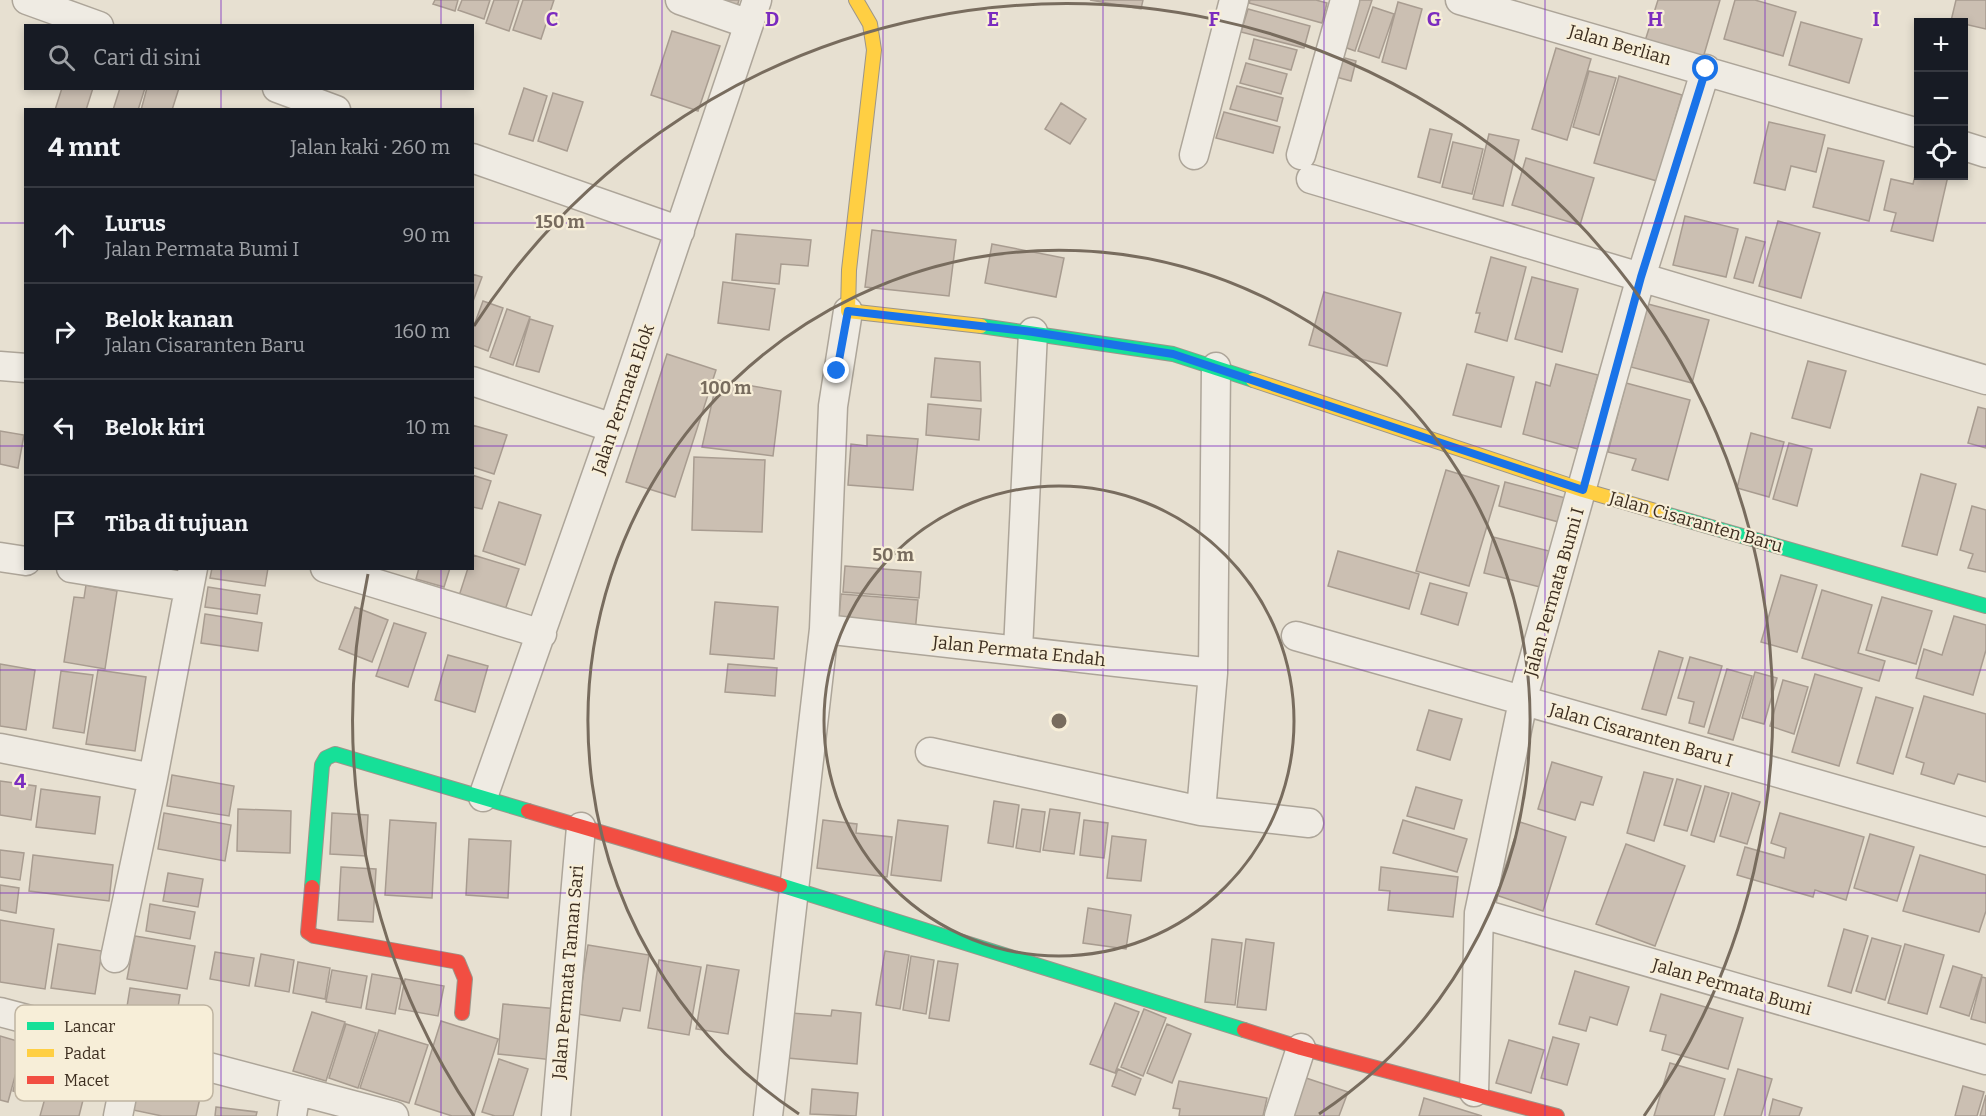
<!DOCTYPE html>
<html lang="id">
<meta charset="utf-8">
<style>
:root{--surface:#171b24;--page:#242831;--text:#f1f3f6;--muted:#9ea1a6;--line:#363941}
body{margin:0;font-family:Bitter,serif;background:var(--page);color:var(--text)}
.controls{position:absolute;right:18px;top:18px;display:grid;overflow:hidden;border-radius:0px;box-shadow:0 3px 9px #0003}
.controls button{width:54px;height:54px;display:grid;place-items:center;padding:0;border:0;border-bottom:2px solid var(--line);background:var(--surface);color:var(--text);font:30px sans-serif}
.stop{position:absolute;width:18px;height:18px;margin:-14px;border:4px solid #1a73e8;border-radius:50%;background:#fff}
.stop.end{background:#1a73e8;border-color:#fff;box-shadow:0 2px 6px #0008}
.list{margin:0;padding:0;list-style:none}
h2{display:flex;justify-content:space-between;align-items:center;height:78px;margin:0;padding:0 24px;font-size:26px}
h2 small{font-size:20px;font-weight:400;color:var(--muted)}
.list li{display:grid;grid-template-columns:39px 1fr auto;gap:18px;align-items:center;box-sizing:border-box;height:96px;padding:0 24px;border-top:2px solid var(--line)}
.list b{display:block;font-size:22px;white-space:nowrap}
.list p{margin:0;font-size:20px;white-space:nowrap;color:var(--muted)}
.list em{font-size:20px;font-style:normal;color:var(--muted)}
.icon{flex:none;width:33px;height:33px;fill:none;stroke:currentColor;stroke-width:2;stroke-linecap:round;stroke-linejoin:round}
.map{position:relative;flex:none;width:1986px;height:1116px;overflow:hidden}
.search{position:absolute;background:var(--surface);box-shadow:0 3px 9px #0003;left:24px;top:24px;width:450px;height:66px;display:flex;align-items:center;gap:15px;box-sizing:border-box;padding:0 21px;border-radius:0px;color:var(--muted);font-size:22px}
.panel{position:absolute;background:var(--surface);box-shadow:0 3px 9px #0003;left:24px;top:108px;width:450px;height:462px;border-radius:0px}
.map>svg:first-child{display:block}
.building{fill:#cbbfb2;stroke:#a89c90;stroke-width:1.5}
.lines{fill:none;stroke-linecap:round;stroke-linejoin:round}
.street-casing{stroke:#ada599;stroke-width:31}
.fast-casing{stroke:#9c958a;stroke-width:16}
.slow-casing{stroke:#9c958a;stroke-width:16}
.jam-casing{stroke:#9c958a;stroke-width:16}
.street{stroke:#efebe3;stroke-width:28}
.fast{stroke:#16e098;stroke-width:14}
.slow{stroke:#ffcf43;stroke-width:14}
.jam{stroke:#f24e42;stroke-width:14}
.route{stroke:#1a73e8;stroke-width:8}
.grid{fill:none;stroke:#7b2cbf;stroke-width:1.5;stroke-opacity:0.55}
.ring{fill:none;stroke:#786c5e;stroke-width:3}
.labels{text-anchor:middle;stroke-width:4.5;stroke-linejoin:round;paint-order:stroke}
.street-label{font-size:18px;fill:#3d2e20;stroke:#f7eed8}
.key{fill:#f7eed8;stroke:#bfb4a1;stroke-width:1.5}
.key-label{font-size:16px;fill:#3d2e20}
.grid-label{font-size:20px;text-anchor:middle;font-weight:bold;fill:#7b2cbf;stroke:#f7eed8;stroke-width:4.5;stroke-linejoin:round;paint-order:stroke}
.centre{fill:#786c5e;stroke:#f7eed8;stroke-width:3}
.ring-label{font-size:18px;text-anchor:middle;font-weight:bold;fill:#786c5e;stroke:#f7eed8;stroke-width:4.5;stroke-linejoin:round;paint-order:stroke}
</style>
<div class="map">
<svg width="1986" height="1116" viewBox="0 0 1986 1116">
<rect width="100%" height="100%" fill="#e7e0d1"/>
<!-- building -->
<path class="building" d="M435,0H458L455,11L433,4Z
M462,0H490L484,19L458,10Z
M494,0H519L509,31L486,23Z
M523,0H554L541,39L513,30Z
M703,0H739L736,10Z
M1090,0H1143L1141,9Z
M1250,0H1316L1327,3L1322,23L1249,3Z
M1351,0H1372L1355,51L1336,44Z
M1658,0H1720L1703,58L1645,41Z
M1735,0H1755L1796,12L1783,56L1724,39Z
M1956,0H1986V29L1951,21Z
M1398,2L1422,9L1406,69L1382,62Z
M1373,7L1394,14L1379,58L1358,51Z
M1248,9L1310,26L1304,48L1241,32Z
M1801,22L1862,39L1849,83L1789,65Z
M672,31L720,46L698,111L651,95Z
M1254,39L1297,50L1291,70L1249,59Z
M1556,48L1591,59L1567,140L1532,129Z
M1330,54L1356,61L1351,81L1325,74Z
M1246,63L1287,74L1281,94L1240,83Z
M1589,71L1616,78L1599,135L1573,127Z
M1619,76L1682,95L1657,181L1594,163Z
M1237,86L1283,98L1277,121L1230,109Z
M62,88H93L86,110H55Z
M120,88H145L138,110H113Z
M147,88H179L172,110H141Z
M524,88L547,96L533,141L509,134Z
M553,93L583,102L567,151L538,141Z
M1061,103L1086,119L1070,144L1045,129Z
M1224,112L1280,127L1273,153L1216,138Z
M1769,122L1825,135L1816,172L1791,166L1785,190L1754,183Z
M1430,129L1452,134L1440,183L1418,177Z
M1489,134L1519,140L1503,206L1473,199Z
M1453,142L1483,149L1472,194L1442,187Z
M1828,148L1884,161L1869,221L1813,207Z
M1526,158L1594,178L1580,225L1512,205Z
M1918,164V176H1948L1933,241L1891,231L1896,213L1884,210L1891,179L1913,184Z
M1685,216L1738,229L1726,277L1673,265Z
M1778,221L1820,233L1801,298L1759,286Z
M872,230L956,240L949,296L865,287Z
M736,234L811,240L808,266L781,264L779,284L732,280Z
M1746,237L1765,242L1753,283L1734,278Z
M992,244L1064,258L1056,297L985,283Z
M1491,257L1526,267L1507,341L1475,332L1480,313H1476Z
M472,274L482,277L472,304Z
M1532,277L1578,289L1562,352L1515,339Z
M723,282L775,289L769,330L718,323Z
M1324,292L1401,313L1387,366L1309,345Z
M483,301L503,308L488,351L472,345V331Z
M1648,304L1709,320L1692,383L1631,367Z
M507,309L530,317L513,365L490,357Z
M530,319L553,326L539,372L516,366Z
M667,354L716,370L675,497L626,482Z
M935,358L980,362L981,401L931,397Z
M1808,361L1846,371L1830,428L1792,418Z
M1467,364L1514,377L1501,427L1453,415Z
M1556,364L1598,375L1578,449L1523,434L1536,382L1550,386Z
M717,380L781,391L773,456L702,447Z
M1626,383L1690,400L1668,480L1632,470L1636,459L1608,452Z
M928,404L981,409L979,440L926,435Z
M1978,407L1986,409V448L1968,443Z
M472,425L507,435L494,474L472,467Z
M0,431L24,435L18,468L0,464Z
M1751,433L1784,442L1769,497L1737,488Z
M867,435L918,439L913,490L848,485L851,444L867,446Z
M1789,443L1812,449L1797,506L1773,499Z
M694,457L765,460L762,532L692,530Z
M1446,470L1499,486L1469,586L1416,571Z
M1921,474L1956,484L1937,555L1902,546Z
M472,475L491,481L482,509L472,507Z
M1505,482L1573,500L1566,524L1499,506Z
M499,502L541,515L525,565L483,551Z
M1972,506L1986,510V572L1968,568L1973,554L1960,550Z
M1493,537L1557,553L1548,589L1484,573Z
M1338,551L1419,574L1409,609L1328,586Z
M473,555L519,569L505,610L459,596L468,568H472Z
M845,566L921,572L919,598L843,592Z
M212,568H268L265,586L210,578Z
M419,568H450L444,587L416,579Z
M1781,575L1817,585L1797,652L1761,642Z
M1430,583L1467,593L1458,625L1421,614Z
M86,585L117,591L105,669L64,662L74,597L84,598Z
M208,587L260,595L257,614L205,607Z
M1822,590L1872,605L1858,653L1885,661L1879,681L1802,658Z
M841,594L918,600L915,633L838,627Z
M1882,597L1932,611L1916,664L1866,650Z
M715,602L778,607L774,659L710,654Z
M355,607L388,620L372,662L339,649Z
M205,614L262,623L258,651L201,643Z
M1954,616L1986,625V650L1973,695L1916,678L1924,649L1942,655Z
M394,623L426,633L408,687L376,676Z
M1659,651L1683,658L1666,715L1642,709Z
M448,655L488,666L475,712L435,700Z
M1690,657L1722,666L1704,727L1689,723L1694,702L1678,698Z
M0,664L35,670L26,730L0,726Z
M728,664L777,668L775,696L725,692Z
M1727,669L1752,676L1733,740L1708,733Z
M98,670L146,677L135,751L86,744Z
M61,671L93,675L84,733L53,728Z
M1755,672L1777,678L1764,724L1742,718Z
M1815,674L1862,688L1839,766L1792,752Z
M1783,680L1808,687L1794,734L1770,726Z
M1924,696L1986,714V782L1958,774L1954,784L1921,774L1924,763L1906,757Z
M1876,697L1913,708L1893,774L1857,763Z
M1429,710L1462,719L1450,760L1417,750Z
M1552,762L1602,777L1593,805L1581,802L1575,820L1538,809Z
M1644,772L1673,779L1654,841L1627,833Z
M172,775L234,786L229,816L167,806Z
M1677,779L1701,786L1687,831L1664,825Z
M0,781L36,786L31,820L0,815Z
M1705,786L1729,793L1714,842L1691,835Z
M1416,787L1462,800L1454,829L1407,816Z
M41,789L100,797L95,834L36,827Z
M1732,793L1760,802L1747,844L1720,836Z
M994,801L1019,805L1013,847L988,843Z
M238,809L291,811L290,853L237,851Z
M1022,809L1045,812L1040,852L1016,848Z
M1050,809L1080,813L1074,854L1043,850Z
M164,813L231,825L225,861L158,849Z
M332,813L368,815L366,856L330,854Z
M1780,813L1864,837L1846,900L1815,890L1813,897L1737,875L1745,847L1784,858L1786,848L1771,843Z
M390,820L436,823L432,898L385,895Z
M823,820L857,824L856,833L892,837L887,877L817,868Z
M898,820L948,826L941,881L891,875Z
M1084,820L1108,823L1104,858L1080,855Z
M1403,820L1467,839L1457,872L1393,853Z
M1520,822L1566,837L1543,911L1496,895Z
M1870,834L1914,847L1897,901L1854,888Z
M1112,836L1146,840L1141,881L1107,878Z
M469,839L511,841L508,898L466,895Z
M1626,844L1685,866L1655,946L1596,924Z
M0,850L24,853L20,880L0,877Z
M33,855L113,865L109,901L29,891Z
M1920,855L1986,875V911L1979,932L1903,911Z
M341,867L376,869L373,922L338,920Z
M1381,867L1458,877L1453,917L1388,910L1390,891L1379,890Z
M168,873L203,879L198,907L163,901Z
M0,885L19,888L16,913L0,910Z
M150,904L195,912L190,939L146,931Z
M1088,908L1131,915L1126,949L1083,943Z
M0,920L54,929L45,989L0,982Z
M1844,929L1868,936L1851,993L1828,986Z
M135,936L195,946L187,989L127,979Z
M1872,938L1901,946L1885,1000L1856,991Z
M1212,939L1242,943L1235,1005L1205,1002Z
M1246,939L1274,943L1266,1010L1237,1007Z
M58,944L102,951L95,994L51,988Z
M1905,944L1944,955L1927,1014L1888,1003Z
M588,945L649,955L640,1011L623,1008L620,1021L577,1014Z
M885,951L909,955L900,1009L876,1005Z
M215,952L254,958L249,986L210,979Z
M261,954L294,960L289,992L255,986Z
M911,956L934,960L926,1014L903,1010Z
M659,960L701,967L689,1035L648,1028Z
M938,961L958,964L949,1021L929,1018Z
M298,962L330,968L325,999L293,993Z
M707,965L739,970L728,1034L696,1029Z
M1953,966L1982,975L1969,1016L1940,1007Z
M332,970L367,976L361,1008L326,1002Z
M1575,971L1629,987L1617,1025L1590,1017L1586,1031L1559,1024Z
M372,974L402,979L395,1014L366,1009Z
M1982,977L1986,978V1023L1971,1019Z
M405,979L444,986L438,1016L399,1009Z
M130,988L180,995L174,1032L124,1025Z
M1661,994L1743,1018L1728,1069L1662,1050L1666,1035L1650,1031Z
M1115,1003L1139,1012L1115,1073L1090,1064Z
M503,1004L559,1009L553,1060L498,1054Z
M1144,1009L1166,1018L1143,1076L1121,1067Z
M832,1010L861,1013L857,1064L787,1058L791,1013L831,1016Z
M312,1012L345,1022L326,1081L293,1071Z
M441,1021L498,1039L474,1116H452L415,1104Z
M346,1024L376,1033L358,1088L329,1078Z
M1167,1024L1191,1034L1172,1083L1147,1073Z
M379,1030L428,1045L409,1103L360,1088Z
M0,1036L24,1043L8,1102L0,1100Z
M1553,1037L1579,1044L1567,1085L1541,1078Z
M1509,1040L1544,1050L1531,1093L1496,1083Z
M24,1046L49,1053L37,1098L13,1091Z
M499,1059L528,1069L513,1116H495L482,1112Z
M1670,1063L1725,1079L1714,1116H1654Z
M1118,1069L1141,1079L1135,1095L1112,1086Z
M1738,1069L1772,1079L1761,1116H1724Z
M141,1076L202,1089L196,1116H162L133,1110Z
M1306,1078L1348,1092L1339,1116H1293Z
M1179,1081L1267,1098L1263,1116H1179L1180,1109L1173,1108Z
M1963,1086L1984,1092L1977,1116H1955Z
M812,1089L858,1093L856,1116L810,1114Z
M47,1091L83,1100L79,1116H40Z
M1986,1095V1116H1980Z
M1424,1098L1482,1116H1419Z
M1773,1099L1802,1108L1799,1116H1769Z
M216,1107L257,1112L256,1116H215Z"/>
<g class="lines">
<!-- street casing -->
<g class="street-casing">
<path id="street" d="M27,0L99,26
M680,0L749,24
M1460,0L1918,133
M277,88L336,110
M1964,146L1986,153
M1194,155L1234,0
M1301,155L1345,0
M472,158L680,231
M1311,179L1986,380
M0,366L26,368
M472,381L613,428
M0,557L26,561
M71,568L189,587
M325,568L542,634
M824,629L1213,673
M1296,636L1986,832
M1018,650L1033,332
M0,748L153,778L115,958
M930,752L1201,811L1213,673L1216,367
M153,778L193,568
M483,797L613,428L757,0
M1201,811L1309,823
M1479,913L1986,1060
M0,1012L394,1116
M1474,1092L1479,913L1526,687L1641,277L1706,69
M118,1116L132,1046
M292,1116L296,1090
M556,1116L581,827
M768,1116L824,629L833,406L848,311
M1279,1116L1301,1048"/>
</g>
<!-- fast casing -->
<g class="fast-casing">
<path id="fast" d="M981,326L1173,354L1253,380
M1662,513L1986,606
M780,885L1244,1030
M312,887L322,765L326,758L335,754L528,811"/>
</g>
<!-- slow casing -->
<g class="slow-casing">
<path id="slow" d="M856,0L870,24L874,50L849,270L848,311L981,326
M1253,380L1583,490L1662,513"/>
</g>
<!-- jam casing -->
<g class="jam-casing">
<path id="jam" d="M528,811L780,885
M312,887L308,932L314,936L458,962L465,979L462,1013
M1244,1030L1301,1048L1557,1116"/>
</g>
<!-- street -->
<use href="#street" class="street"/>
<!-- fast -->
<use href="#fast" class="fast"/>
<!-- slow -->
<use href="#slow" class="slow"/>
<!-- jam -->
<use href="#jam" class="jam"/>
</g>
<g class="lines">
<!-- route -->
<path class="route" d="M837,371L848,311L1033,332L1173,354L1583,490L1641,277L1706,69"/>
</g>
<!-- grid -->
<path class="grid" d="M221,0V26M441,0V26M662,0V1116M883,0V1116M1103,0V1116M1324,0V1116M1545,0V1116M1765,0V1116M221,88V110M441,88V110M0,223H26M472,223H1986M0,446H26M472,446H1986M221,568V1116M441,568V1116M0,670H1986M0,893H1986"/>
<!-- distance rings -->
<g class="ring">
<circle cx="1059" cy="721" r="235"/>
<path d="M799 1114A471 471 0 1 1 1319 1114"/>
<path d="M474 1116A706 706 0 0 1 368 574M474 326A706 706 0 1 1 1644 1116"/>
</g>
<g class="labels">
<!-- street labels -->
<g class="street-label">
<text transform="translate(1620 45) rotate(16)" y="6">Jalan Berlian</text>
<text transform="translate(623 399) rotate(-71)" y="6">Jalan Permata Elok</text>
<text transform="translate(1696 522) rotate(16)" y="6">Jalan Cisaranten Baru</text>
<text transform="translate(1554 592) rotate(-74)" y="6">Jalan Permata Bumi I</text>
<text transform="translate(1019 651) rotate(6)" y="6">Jalan Permata Endah</text>
<text transform="translate(1641 735) rotate(16)" y="6">Jalan Cisaranten Baru I</text>
<text transform="translate(568 972) rotate(-85)" y="6">Jalan Permata Taman Sari</text>
<text transform="translate(1732 987) rotate(16)" y="6">Jalan Permata Bumi</text>
</g>
</g>
<!-- legend -->
<rect x="15" y="1005" width="198" height="96" rx="9" class="key"/>
<rect x="27" y="1022" width="27" height="8" fill="#16e098"/>
<rect x="27" y="1049" width="27" height="8" fill="#ffcf43"/>
<rect x="27" y="1076" width="27" height="8" fill="#f24e42"/>
<g class="key-label">
<text x="64" y="1032">Lancar</text>
<text x="64" y="1059">Padat</text>
<text x="64" y="1086">Macet</text>
</g>
<g class="grid-label">
<text x="552" y="26">C</text>
<text x="772" y="26">D</text>
<text x="993" y="26">E</text>
<text x="1214" y="26">F</text>
<text x="1434" y="26">G</text>
<text x="1655" y="26">H</text>
<text x="1876" y="26">I</text>
<text x="20" y="788">4</text>
</g>
<circle cx="1059" cy="721" r="9" class="centre"/>
<g class="ring-label">
<text x="560" y="228">150 m</text>
<text x="726" y="394">100 m</text>
<text x="893" y="561">50 m</text>
</g>
</svg>
<div class="controls">
<button>+</button>
<button>−</button>
<button><svg class="icon" aria-label="locate" viewBox="0 0 24 24"><circle cx="12" cy="12" r="6"/><path d="M12 2v4M12 18v4M2 12h4M18 12h4"/></svg></button>
</div>
<div class="stop" style="left:1706px;top:69px"></div>
<div class="stop end" style="left:837px;top:371px"></div>
<div class="search"><svg class="icon" aria-label="search" viewBox="0 0 24 24"><circle cx="10" cy="10" r="6"/><path d="M15 15l6 6"/></svg>Cari di sini</div>
<section class="panel">
<h2>4 mnt<small>Jalan kaki · 260 m</small></h2>
<ul class="list">
<li><svg class="icon" aria-label="ahead" viewBox="0 0 24 24"><path d="M12 20V5M6 11l6-6 6 6"/></svg><div><b>Lurus</b><p>Jalan Permata Bumi I</p></div><em>90 m</em></li>
<li><svg class="icon" aria-label="right" viewBox="0 0 24 24"><path d="M7 20v-9h11M14 6l5 5-5 5"/></svg><div><b>Belok kanan</b><p>Jalan Cisaranten Baru</p></div><em>160 m</em></li>
<li><svg class="icon" aria-label="left" viewBox="0 0 24 24"><path d="M17 20v-9H6M10 6l-5 5 5 5"/></svg><div><b>Belok kiri</b></div><em>10 m</em></li>
<li><svg class="icon" aria-label="arrive" viewBox="0 0 24 24"><path d="M6 21V4h12l-3 4 3 4H6"/></svg><div><b>Tiba di tujuan</b></div></li>
</ul>
</section>
</div>
